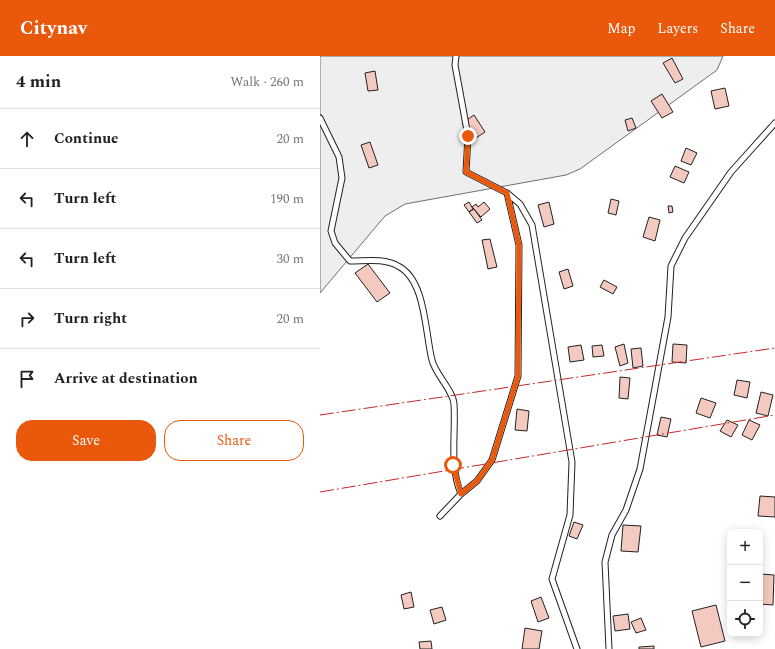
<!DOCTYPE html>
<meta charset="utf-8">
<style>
:root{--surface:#fff;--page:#f2f2f2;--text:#222;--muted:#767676;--line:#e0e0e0;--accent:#ea580c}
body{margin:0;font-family:Spectral,serif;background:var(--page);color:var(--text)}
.controls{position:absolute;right:12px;bottom:12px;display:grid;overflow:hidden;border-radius:8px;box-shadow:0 2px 10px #0003}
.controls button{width:36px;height:36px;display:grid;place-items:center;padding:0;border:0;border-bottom:1px solid var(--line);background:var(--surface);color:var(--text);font:20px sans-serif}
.stop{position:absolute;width:12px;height:12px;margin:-9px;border:3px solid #ea580c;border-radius:50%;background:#fff}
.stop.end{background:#ea580c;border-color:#fff;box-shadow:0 1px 4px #0008}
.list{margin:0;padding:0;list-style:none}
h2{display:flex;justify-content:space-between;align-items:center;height:52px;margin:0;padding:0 16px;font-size:17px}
h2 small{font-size:13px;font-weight:400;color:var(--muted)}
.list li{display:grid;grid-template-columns:26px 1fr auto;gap:12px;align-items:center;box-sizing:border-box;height:60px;padding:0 16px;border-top:1px solid var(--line)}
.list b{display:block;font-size:15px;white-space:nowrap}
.list em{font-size:13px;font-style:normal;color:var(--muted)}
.actions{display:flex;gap:8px;padding:12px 16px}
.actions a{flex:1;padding:9px 0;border:1px solid var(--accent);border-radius:16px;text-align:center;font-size:14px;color:var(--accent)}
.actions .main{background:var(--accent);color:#fff}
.icon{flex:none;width:22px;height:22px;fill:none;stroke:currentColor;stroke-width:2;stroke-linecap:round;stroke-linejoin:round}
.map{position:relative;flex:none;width:455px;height:593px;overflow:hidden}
header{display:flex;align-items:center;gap:24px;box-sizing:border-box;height:56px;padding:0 20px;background:var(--accent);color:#fff}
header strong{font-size:19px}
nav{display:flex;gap:22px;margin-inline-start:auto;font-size:14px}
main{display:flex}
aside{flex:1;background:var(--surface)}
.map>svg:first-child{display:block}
.green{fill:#eee;stroke:#6f6f6f}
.building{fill:#f3c9c0;stroke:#222}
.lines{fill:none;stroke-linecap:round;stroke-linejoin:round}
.lane-casing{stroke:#222;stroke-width:7}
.lane{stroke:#fff;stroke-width:5}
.power{stroke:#c62828;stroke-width:1;stroke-dasharray:14 3 2 3;stroke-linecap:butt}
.route{stroke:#ea580c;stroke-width:5}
</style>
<header>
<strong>Citynav</strong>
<nav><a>Map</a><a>Layers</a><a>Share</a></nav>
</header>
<main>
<aside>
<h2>4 min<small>Walk · 260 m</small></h2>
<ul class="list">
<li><svg class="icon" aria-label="ahead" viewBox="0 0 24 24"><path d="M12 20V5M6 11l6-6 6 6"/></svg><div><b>Continue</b></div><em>20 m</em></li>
<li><svg class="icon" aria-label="left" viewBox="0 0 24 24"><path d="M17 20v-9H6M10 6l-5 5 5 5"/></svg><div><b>Turn left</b></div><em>190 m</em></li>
<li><svg class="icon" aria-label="left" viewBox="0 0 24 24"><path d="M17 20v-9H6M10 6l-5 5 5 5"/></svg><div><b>Turn left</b></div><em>30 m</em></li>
<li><svg class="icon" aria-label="right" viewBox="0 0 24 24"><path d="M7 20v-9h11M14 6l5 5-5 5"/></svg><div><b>Turn right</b></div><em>20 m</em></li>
<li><svg class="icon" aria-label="arrive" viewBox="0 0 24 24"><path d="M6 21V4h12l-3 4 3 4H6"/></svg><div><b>Arrive at destination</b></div></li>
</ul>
<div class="actions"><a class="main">Save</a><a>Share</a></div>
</aside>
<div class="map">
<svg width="455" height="593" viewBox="0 0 455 593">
<rect width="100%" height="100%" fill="#fff"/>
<!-- green -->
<path class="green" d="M0,0H403L397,14L260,113L246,119L85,148L65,160L0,237Z"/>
<!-- building -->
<path class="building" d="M352,2L363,23L355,27L343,7Z
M55,15L58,34L48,35L45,17Z
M405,32L409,50L395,53L391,35Z
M342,38L353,56L342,62L331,45Z
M154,59L165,76L153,84L142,67Z
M312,62L316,72L308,75L305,64Z
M50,86L58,109L49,112L41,89Z
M366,92L377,97L371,109L361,105Z
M355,110L369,116L364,127L350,121Z
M291,143L299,145L296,159L288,157Z
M149,146L153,153L149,156L144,149Z
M164,146L170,153L161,161L152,151L156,148L158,151Z
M229,146L234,168L224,171L218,149Z
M348,150H352L353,156L349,157Z
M154,153L162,164L157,167L149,156Z
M329,161L340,164L335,185L323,181Z
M170,183L177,211L168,213L162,184Z
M48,208L70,237L57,246L35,217Z
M248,213L253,230L244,233L239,216Z
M284,224L297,231L293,238L280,231Z
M304,288L308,307L300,310L295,291Z
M353,288L367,289L366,307L352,306Z
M261,289L264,304L250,306L248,291Z
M282,289L284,300L273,301L272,290Z
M321,292L323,310L313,312L311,293Z
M300,321L310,322L308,343L299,342Z
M417,324L430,326L427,342L414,339Z
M441,336L453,339L448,360L436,357Z
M381,342L396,347L390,362L376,357Z
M197,353L209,355L207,375L195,374Z
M341,361L351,363L347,381L337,379Z
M407,364L418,369L411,381L400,375Z
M429,364L440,369L432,384L422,379Z
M440,440L455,441V461L438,460Z
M254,466L263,469L257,483L249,480Z
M303,469L321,470L318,496L301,495Z
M440,518L454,519L453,549L440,548Z
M91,536L94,551L84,553L81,539Z
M221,541L229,562L218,566L211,545Z
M396,549L405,585L381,591L372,555Z
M122,551L126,564L114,568L110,554Z
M308,558L310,573L295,575L293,560Z
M321,562L326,574L316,577L311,566Z
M205,572L222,575L219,593H202Z
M111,585L112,593H100L99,586Z
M334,590V593H319V591Z"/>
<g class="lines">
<!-- lane casing -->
<g class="lane-casing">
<path id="lane" d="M136,0L135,9L148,80L146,116L187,137L200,148L212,169L252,406L250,459L232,523L257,593
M0,62L19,101L22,122L11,175L15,187L30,205C46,205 64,202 78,210C106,224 105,277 112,304C115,318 133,334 134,348C136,378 129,409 141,438
M120,460L141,438L157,425L172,404L198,320L199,189L187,137
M289,593L285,506L292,479L306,454L320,413L348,261L351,210L365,182L411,116L455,67"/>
</g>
<!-- lane -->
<use href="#lane" class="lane"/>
<!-- power -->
<path class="power" d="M0,359L455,292
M0,436L455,359"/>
</g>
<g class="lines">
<!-- route -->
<path class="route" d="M133,409L141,438L157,425L172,404L198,320L199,189L187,137L146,116L148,80"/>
</g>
</svg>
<div class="controls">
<button>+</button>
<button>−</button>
<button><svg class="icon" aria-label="locate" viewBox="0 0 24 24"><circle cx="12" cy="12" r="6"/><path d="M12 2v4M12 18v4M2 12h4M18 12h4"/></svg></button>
</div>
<div class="stop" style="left:133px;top:409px"></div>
<div class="stop end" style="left:148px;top:80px"></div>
</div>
</main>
